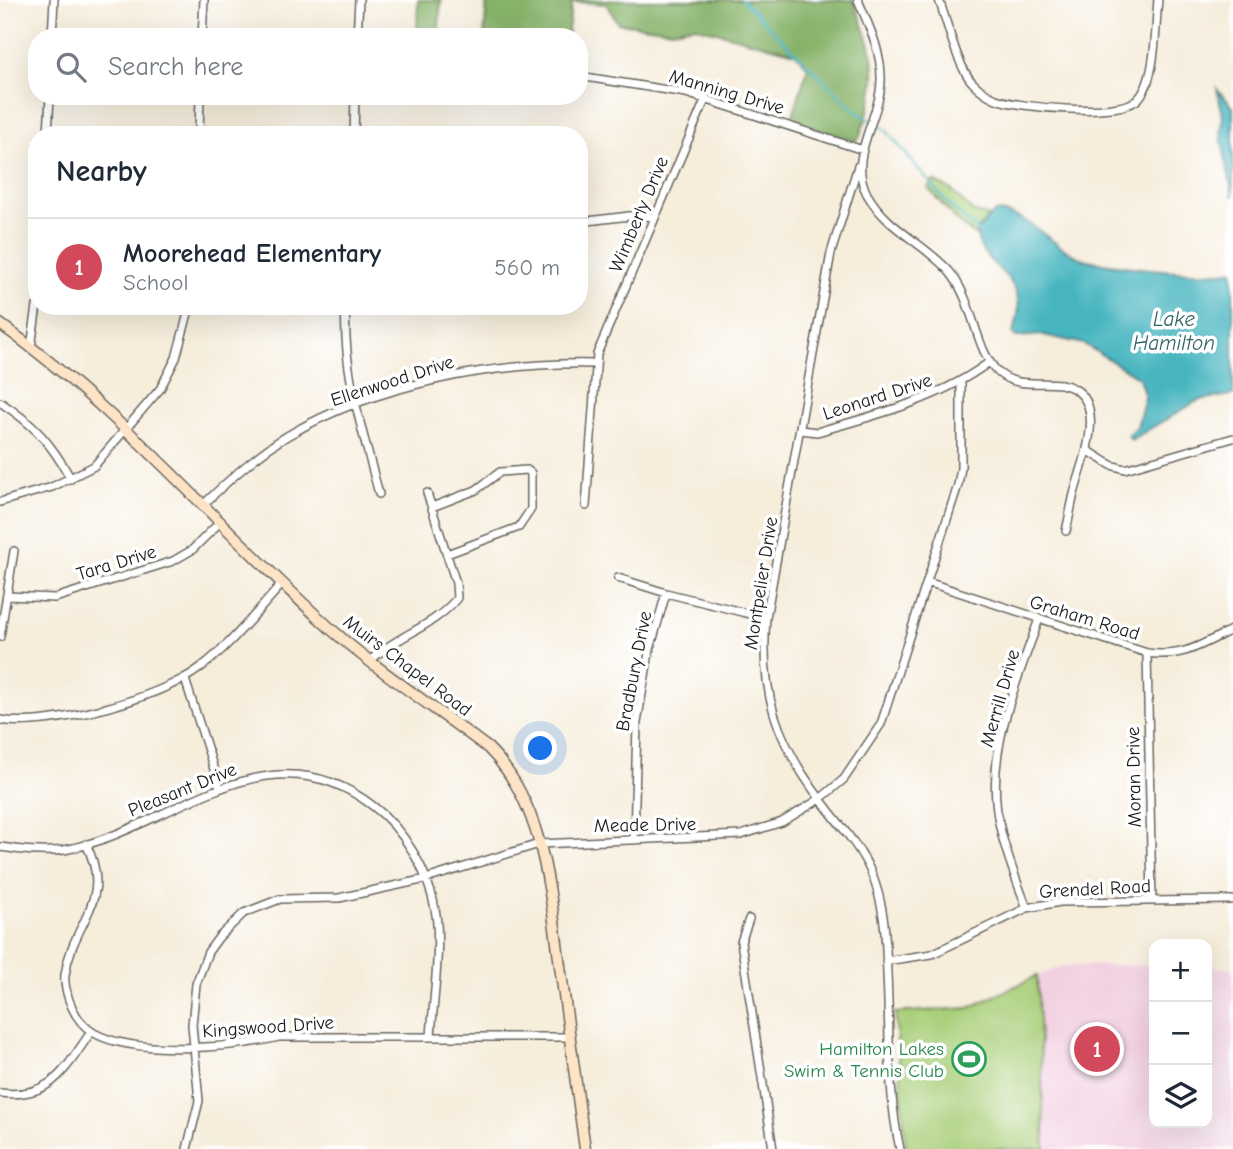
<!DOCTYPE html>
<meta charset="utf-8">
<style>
:root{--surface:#fff;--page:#f6f6f7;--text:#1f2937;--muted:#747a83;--line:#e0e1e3;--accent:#d1495b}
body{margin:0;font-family:"Comic Neue",sans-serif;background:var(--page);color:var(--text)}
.controls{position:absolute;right:21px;bottom:21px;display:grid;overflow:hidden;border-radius:14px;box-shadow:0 7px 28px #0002}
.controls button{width:63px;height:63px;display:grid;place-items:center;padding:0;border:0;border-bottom:2px solid var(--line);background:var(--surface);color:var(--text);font:35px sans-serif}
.you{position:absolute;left:541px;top:749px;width:24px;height:24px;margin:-18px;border:5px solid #fff;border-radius:50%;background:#1a73e8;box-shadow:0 0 0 10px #1a73e833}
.badge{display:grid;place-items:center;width:46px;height:46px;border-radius:50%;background:var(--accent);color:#fff;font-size:23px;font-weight:700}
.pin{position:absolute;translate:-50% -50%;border:4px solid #fff;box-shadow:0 2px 7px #0006}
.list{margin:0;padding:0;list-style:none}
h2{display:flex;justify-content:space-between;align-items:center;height:91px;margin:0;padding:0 28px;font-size:30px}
h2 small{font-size:23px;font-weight:400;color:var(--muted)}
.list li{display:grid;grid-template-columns:46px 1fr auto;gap:21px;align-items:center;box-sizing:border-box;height:98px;padding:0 28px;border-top:2px solid var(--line)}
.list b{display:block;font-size:26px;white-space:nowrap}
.list p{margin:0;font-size:23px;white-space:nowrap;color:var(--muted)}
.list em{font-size:23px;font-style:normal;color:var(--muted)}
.icon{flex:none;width:38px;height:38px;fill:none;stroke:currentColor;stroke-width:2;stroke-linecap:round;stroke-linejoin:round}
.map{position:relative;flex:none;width:1233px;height:1149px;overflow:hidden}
.search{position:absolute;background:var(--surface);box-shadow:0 7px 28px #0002;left:28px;top:28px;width:560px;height:77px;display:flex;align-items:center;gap:18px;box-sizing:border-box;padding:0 24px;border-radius:28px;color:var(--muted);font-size:26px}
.panel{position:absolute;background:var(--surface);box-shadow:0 7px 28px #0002;left:28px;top:126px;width:560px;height:189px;border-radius:28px}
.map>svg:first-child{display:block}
.built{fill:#f2cfe1}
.green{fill:#a9cf79;stroke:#62764a;stroke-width:2}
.forest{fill:#86b269;stroke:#516742;stroke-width:2}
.water{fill:#46b5c0;stroke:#31686e;stroke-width:2}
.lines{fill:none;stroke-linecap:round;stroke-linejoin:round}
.stream{stroke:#46b5c0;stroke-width:2.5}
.minor-casing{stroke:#68655f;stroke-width:10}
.secondary-casing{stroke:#68655f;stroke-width:13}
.minor{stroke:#fff;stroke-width:7}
.secondary{stroke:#fee4c6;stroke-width:10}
.labels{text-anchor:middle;stroke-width:7;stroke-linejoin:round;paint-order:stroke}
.street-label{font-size:19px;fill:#1c1c1c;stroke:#fff}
.leisure-label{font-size:19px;fill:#27864d;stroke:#fff;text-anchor:end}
.water-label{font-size:21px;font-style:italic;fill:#2f6166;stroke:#fff}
</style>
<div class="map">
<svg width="1233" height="1149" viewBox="0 0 1233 1149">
<rect width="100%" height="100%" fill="#fff"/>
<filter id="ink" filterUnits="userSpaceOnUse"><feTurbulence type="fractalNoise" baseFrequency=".0143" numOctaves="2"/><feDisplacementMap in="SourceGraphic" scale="14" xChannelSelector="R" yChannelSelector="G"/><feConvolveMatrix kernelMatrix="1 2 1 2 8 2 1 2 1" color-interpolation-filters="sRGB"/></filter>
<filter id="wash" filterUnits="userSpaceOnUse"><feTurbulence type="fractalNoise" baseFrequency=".00686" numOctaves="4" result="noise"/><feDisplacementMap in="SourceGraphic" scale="28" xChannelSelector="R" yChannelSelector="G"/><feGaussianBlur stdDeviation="1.57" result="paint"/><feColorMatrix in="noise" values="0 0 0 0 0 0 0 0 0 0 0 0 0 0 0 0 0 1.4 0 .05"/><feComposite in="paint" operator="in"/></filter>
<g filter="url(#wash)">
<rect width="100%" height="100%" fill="#f6eddb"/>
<!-- built -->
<path class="built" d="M1154,965V1123H1207V967L1233,969V1149H1045L1037,976L1064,966Z"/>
<!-- green -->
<path class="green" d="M933,181L950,189L972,211L989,217L977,230L976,236L956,220L928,188Z
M1037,976L1045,1149H906L895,1013L969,1008Z"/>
<!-- forest -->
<path class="forest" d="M418,0H441L438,37H417Z
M487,0H853C878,60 882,76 859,138L855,141L791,121L808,67L795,53L694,26L672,30L618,23L606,4L572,2L567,37H484Z"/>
<!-- water -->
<path class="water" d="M1217,89L1233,107V197L1221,136L1223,116Z
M995,212C1028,212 1049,244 1078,257C1098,266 1214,277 1233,270V395L1199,400L1131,440L1128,435L1137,427L1145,397L1139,378L1084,344L1044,335L1016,337L1013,333C1037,270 976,272 977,230Z"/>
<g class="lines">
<!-- stream -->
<path class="stream" d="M742,0L855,111L886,130L947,203L979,232"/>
</g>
</g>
<g filter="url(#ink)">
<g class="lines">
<!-- minor casing -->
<g class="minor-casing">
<path id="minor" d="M858,0C869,26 882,52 881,81C880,120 847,156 867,194C887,229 922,242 948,270C975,300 974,351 999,373C1016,388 1040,381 1061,384C1113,394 1082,463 1074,494C1071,506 1069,519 1066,531
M939,0C947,21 958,70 974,84C980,90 989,96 996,99C1019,108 1122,117 1138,99C1157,80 1155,26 1158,0
M52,37L54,0
M202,37L204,0
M357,37L359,0
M579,76L686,93L863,150
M48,135L50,96
M199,135L200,96
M354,135L355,96
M858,166L831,253L766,618C760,692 776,741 821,800C838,823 858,844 870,870C885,903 886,939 887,974C890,1032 887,1092 900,1149
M579,222L638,215L653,217
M346,306C342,371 363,432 379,494
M31,347L37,306
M0,402C35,425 51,443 71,479
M801,430L817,432C876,415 938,400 988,363
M1087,450L1111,465L1125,469L1233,438
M0,502L52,487L94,466L160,389L176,358L190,306
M204,504C230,479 256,455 287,436C375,384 493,362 594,364
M586,506L597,354L706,98
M432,507L476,490L500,472L527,470L531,473V509L519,527L447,554
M618,578L666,593L766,618
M927,582L1147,653C1183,658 1201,645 1233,629
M7,596L55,598L173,561L192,550L221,521
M0,637L14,551
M1147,653L1152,901
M371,660C397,635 434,627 457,598L456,583L427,493
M185,679L220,788
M0,720C48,729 161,698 200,668C231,645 257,611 283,583
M634,840L637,723L649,653L666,593
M86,844C115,902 72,921 65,975C64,984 66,991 69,1000C74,1014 82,1026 94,1033C135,1056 234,1048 279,1037H570
M0,847C21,850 42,853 64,850C169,831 266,722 373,806C404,829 428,871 435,909C442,942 433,1001 431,1037
M1027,908C1017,882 1006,855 1000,827C983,757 1016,684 1039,619
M749,919L741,942L773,1149
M886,961L932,954L1027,908L1060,902L1233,900
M0,1093C52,1099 65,1069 91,1032
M187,1149L199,1101L192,1025L196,984L208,952L219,937L244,913L280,899L339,898L426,879L539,844L741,835L782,822L820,799L844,779L881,724L958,485L961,468V383"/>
</g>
<!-- secondary casing -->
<g class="secondary-casing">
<path id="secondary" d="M0,324C119,409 213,521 320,619C371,667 433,706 488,748C546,805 550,897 561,973C569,1032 577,1091 585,1149"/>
</g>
<!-- minor -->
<use href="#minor" class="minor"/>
<!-- secondary -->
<use href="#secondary" class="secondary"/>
</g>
</g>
<!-- icons -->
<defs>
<g id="stadium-ring" transform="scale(1.75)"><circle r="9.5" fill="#fff" stroke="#2e9e5b" stroke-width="1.5"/><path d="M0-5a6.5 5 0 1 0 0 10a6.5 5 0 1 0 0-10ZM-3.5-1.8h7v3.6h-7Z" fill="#2e9e5b"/></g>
</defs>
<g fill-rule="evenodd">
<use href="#stadium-ring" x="969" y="1059"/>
</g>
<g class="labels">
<!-- street labels -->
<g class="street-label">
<text transform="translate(727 91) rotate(16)" y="7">Manning Drive</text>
<text transform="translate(638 214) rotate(-67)" y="7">Wimberly Drive</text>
<text transform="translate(392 380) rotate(-18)" y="7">Ellenwood Drive</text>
<text transform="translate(877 396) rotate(-18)" y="7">Leonard Drive</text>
<text transform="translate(116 562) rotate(-17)" y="7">Tara Drive</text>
<text transform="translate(760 583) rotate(-81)" y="7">Montpelier Drive</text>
<text transform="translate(1085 617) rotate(17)" y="7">Graham Road</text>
<text transform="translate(408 665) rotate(37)" y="7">Muirs Chapel Road</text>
<text transform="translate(633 671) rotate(-79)" y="7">Bradbury Drive</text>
<text transform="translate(999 698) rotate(-74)" y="7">Merrill Drive</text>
<text transform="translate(1133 777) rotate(-91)" y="7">Moran Drive</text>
<text transform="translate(182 789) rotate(-22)" y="7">Pleasant Drive</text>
<text transform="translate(645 824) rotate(-1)" y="7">Meade Drive</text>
<text transform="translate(1095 888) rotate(-3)" y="7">Grendel Road</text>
<text transform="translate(268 1026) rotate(-4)" y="7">Kingswood Drive</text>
</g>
<!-- leisure labels -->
<g class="leisure-label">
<text x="944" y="1055">Hamilton Lakes<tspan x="944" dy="22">Swim &amp; Tennis Club</tspan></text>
</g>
<!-- water labels -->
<g class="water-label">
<text x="1174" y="326">Lake<tspan x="1174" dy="24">Hamilton</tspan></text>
</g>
</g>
</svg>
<div class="controls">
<button>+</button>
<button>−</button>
<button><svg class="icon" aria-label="layers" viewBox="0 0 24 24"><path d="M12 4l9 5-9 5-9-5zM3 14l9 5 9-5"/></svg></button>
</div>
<div class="you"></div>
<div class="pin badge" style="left:1097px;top:1049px">1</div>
<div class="search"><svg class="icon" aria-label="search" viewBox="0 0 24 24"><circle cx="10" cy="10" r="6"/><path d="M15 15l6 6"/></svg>Search here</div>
<section class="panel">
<h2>Nearby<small></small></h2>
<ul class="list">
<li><span class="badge">1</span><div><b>Moorehead Elementary</b><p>School</p></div><em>560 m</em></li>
</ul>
</section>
</div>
